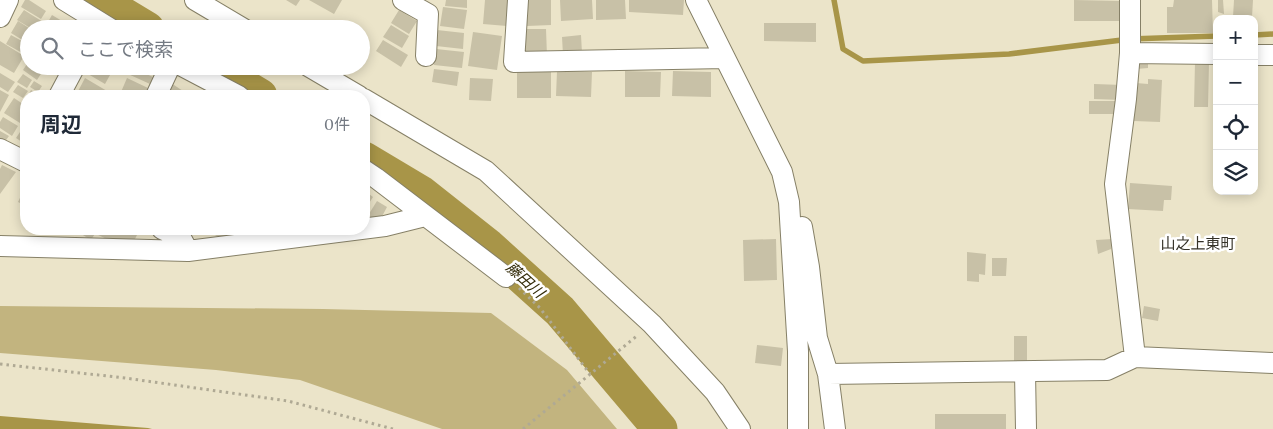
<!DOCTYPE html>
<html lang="ja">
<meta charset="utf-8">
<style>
:root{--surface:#fff;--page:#f6f6f7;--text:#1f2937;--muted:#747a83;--line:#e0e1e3}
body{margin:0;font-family:Lora,"Noto Sans JP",serif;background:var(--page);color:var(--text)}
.controls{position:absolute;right:15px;top:15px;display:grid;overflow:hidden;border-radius:10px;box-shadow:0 2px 12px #0003}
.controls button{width:45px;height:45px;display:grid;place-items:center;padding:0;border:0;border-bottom:1px solid var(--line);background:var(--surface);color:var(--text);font:25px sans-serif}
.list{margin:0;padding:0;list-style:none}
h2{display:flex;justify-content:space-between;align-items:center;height:65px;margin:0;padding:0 20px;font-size:21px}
h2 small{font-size:16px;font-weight:400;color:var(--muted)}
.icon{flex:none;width:28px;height:28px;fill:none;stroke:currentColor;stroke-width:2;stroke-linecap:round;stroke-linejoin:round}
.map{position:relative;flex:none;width:1273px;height:429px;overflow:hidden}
.search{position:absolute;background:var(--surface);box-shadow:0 2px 12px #0003;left:20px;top:20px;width:350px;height:55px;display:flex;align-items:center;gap:12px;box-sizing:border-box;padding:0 18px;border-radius:28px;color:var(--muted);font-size:19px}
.panel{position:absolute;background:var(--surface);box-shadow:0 2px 12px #0003;left:20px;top:90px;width:350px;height:145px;border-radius:20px}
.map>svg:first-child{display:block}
.green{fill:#c2b47f}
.water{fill:#a89548}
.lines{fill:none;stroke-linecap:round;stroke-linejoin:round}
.stream{stroke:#a89548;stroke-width:5.5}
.river{stroke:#a89548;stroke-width:35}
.building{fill:#c8c1a7}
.minor-casing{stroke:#868067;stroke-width:22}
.path{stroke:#afa994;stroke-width:3;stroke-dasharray:2.5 4;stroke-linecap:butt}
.minor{stroke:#fff;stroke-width:20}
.labels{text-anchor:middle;stroke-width:5;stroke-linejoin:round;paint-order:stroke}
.neighbourhood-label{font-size:15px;fill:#343127;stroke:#fff}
.water-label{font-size:15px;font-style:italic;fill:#322a07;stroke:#fff}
</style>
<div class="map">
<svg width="1273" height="429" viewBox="0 0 1273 429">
<rect width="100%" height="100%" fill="#ebe4c9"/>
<!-- green -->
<path class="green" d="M0,306L323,309L491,313L567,370L617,429H442L300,380L216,370L0,353Z"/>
<!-- water -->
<path class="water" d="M0,416L148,428L152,429H0Z"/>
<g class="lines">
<!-- stream -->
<path class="stream" d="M834,0L843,49L863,61L1009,54L1130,39L1217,36
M1254,35L1273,34"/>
<!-- river -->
<path class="river" d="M99,0L147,29
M210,66L260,96
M364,159L421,193L488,246L560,311L660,429"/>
</g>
<!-- building -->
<path class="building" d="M25,0H29L46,11L41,19L21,7Z
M286,0H300L296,6Z
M309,0H342L334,14Z
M446,0H467V8L445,6Z
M485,0H509L507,26L483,24Z
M527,0H551V25L527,26Z
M560,0H592L593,19L561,21Z
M596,0H625L626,19L596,20Z
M629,0H684L683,15L629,12Z
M1074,0L1121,1V21H1074Z
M1174,0H1212L1213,33H1167V7H1173Z
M1218,0H1223L1224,14L1218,12Z
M1234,0H1253L1252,17H1233Z
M443,7L467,10L464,29L440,26Z
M24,10L43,22L39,29H32L17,20Z
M399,10L417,21L409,34L391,23Z
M52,15L67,24L64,29H44Z
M18,21L29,28V44L11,33Z
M764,23H816V42L764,41Z
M391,25L409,36L402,48L383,37Z
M521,29H546L547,56L522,57Z
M437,30L464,33L463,49L436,46Z
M473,32L502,36L497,70L468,66Z
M11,35L29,45V50L26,55L6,44Z
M581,35L582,53L563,55L562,37Z
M383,40L408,55L401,67L376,51Z
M0,41L24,56L14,73L0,65Z
M436,49L464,52L462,68L434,65Z
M1136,59H1148V68L1136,69Z
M1213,60H1217V105H1213Z
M29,61V66H46L37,80L23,70Z
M1195,62H1209L1208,107H1194Z
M93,66H115L105,84L88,74Z
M131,67L153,77L150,84L128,74Z
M434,69L459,72L457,86L432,82Z
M517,71H551V98H517Z
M557,71L592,72L591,97L556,96Z
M625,71L661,72L660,97H625Z
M673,71L711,72V97L672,96Z
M0,73L15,82L8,92L0,87Z
M23,74L32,80L27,88L17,82Z
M85,78L107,91L104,96L76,95Z
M127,78L148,88L145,96H131L121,92Z
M470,78L493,79L491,101L469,100Z
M1148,79L1162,80L1160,122L1134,121L1136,83L1148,84Z
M34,81L42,86L38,92L30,87Z
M171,83L186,93L184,96H163Z
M1094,84L1123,85L1122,100L1094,99Z
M18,85L28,91L23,98L13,92Z
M0,90L9,95L0,112Z
M31,90L39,95V96H28Z
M14,98L26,106V113L20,123L4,113Z
M1089,101H1119V114H1089Z
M3,117L18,126L12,136L0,128V122Z
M24,126L26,127V135L22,142L16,138Z
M0,131L9,136L4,143L0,141Z
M2,165L16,172L0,194V169Z
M1130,183L1172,186L1171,200H1164L1163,211L1128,209Z
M26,185V206L18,202Z
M365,191L373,197L364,211V193Z
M377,201L387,207L378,224L367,217Z
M73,229H98L91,240Z
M100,229H136L139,231L135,239L109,240L96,234Z
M204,229H230L224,240Z
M776,239L777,280L744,281L743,240Z
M1112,239L1111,249L1098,254L1096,240Z
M967,252L986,254L985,275L979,274V282L967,281Z
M992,258H1007L1006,276H992Z
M1144,306L1160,309L1158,321L1142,318Z
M1014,336H1027V362H1014Z
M757,345L783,348L781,366L755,363Z
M935,414H1006V429H935Z"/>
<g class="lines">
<!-- minor casing -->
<g class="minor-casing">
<path id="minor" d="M64,0L111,29
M195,0L244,29
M403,0L428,14L426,56
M518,0L514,62L725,58
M696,0L782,172L789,202L798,351V429
M1130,0V53L1126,99L1115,184L1135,357
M0,17L8,0
M1130,53L1217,54
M1254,55H1273
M182,66L239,96
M308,66L359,96
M59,96L75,66
M156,96L170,66
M364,99L486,171L652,324L715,392L740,429
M0,149L26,162
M364,170L376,178L506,277
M802,227L809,267L817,338L828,374
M162,229L181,238L188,251
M0,246L188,251L385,226L425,216
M1025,372L1026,429
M835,429L828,374L1107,370L1135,357L1273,363"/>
</g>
<!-- path -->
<path class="path" d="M519,288L540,308L590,374
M0,364L125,378L288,401L393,429
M523,429L638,335"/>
<!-- minor -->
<use href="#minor" class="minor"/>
</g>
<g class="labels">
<!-- neighbourhood labels -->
<g class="neighbourhood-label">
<text x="1198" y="249">山之上東町</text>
</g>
<!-- water labels -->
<g class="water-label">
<text transform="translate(525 280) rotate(42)" y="5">藤田川</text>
</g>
</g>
</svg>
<div class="controls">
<button>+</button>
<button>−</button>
<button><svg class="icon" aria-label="locate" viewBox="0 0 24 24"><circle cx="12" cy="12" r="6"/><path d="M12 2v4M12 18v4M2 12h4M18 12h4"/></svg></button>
<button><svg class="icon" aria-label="layers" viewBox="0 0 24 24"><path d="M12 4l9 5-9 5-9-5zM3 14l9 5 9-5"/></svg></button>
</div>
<div class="search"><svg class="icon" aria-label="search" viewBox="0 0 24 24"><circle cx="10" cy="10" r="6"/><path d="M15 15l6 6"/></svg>ここで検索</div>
<section class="panel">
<h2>周辺<small>0件</small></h2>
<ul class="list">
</ul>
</section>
</div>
